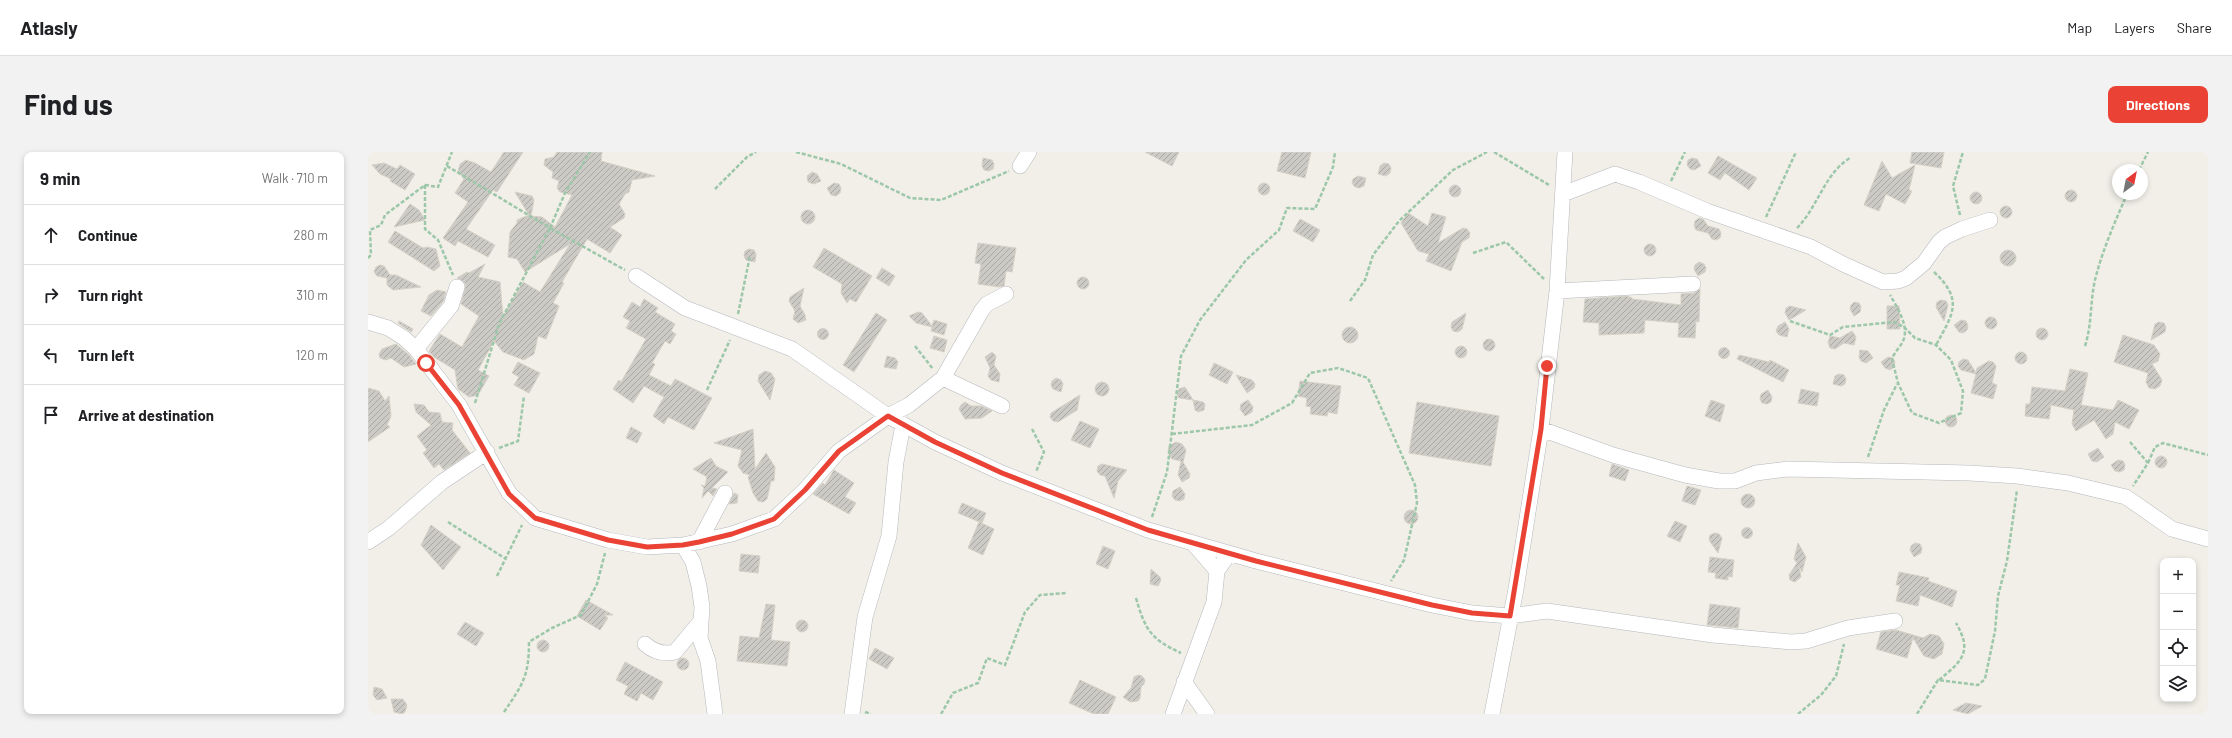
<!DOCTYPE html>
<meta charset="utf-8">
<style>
:root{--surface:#fff;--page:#f2f2f2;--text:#202124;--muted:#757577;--line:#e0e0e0;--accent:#ea4335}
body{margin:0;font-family:Barlow,sans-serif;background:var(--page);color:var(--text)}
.controls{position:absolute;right:12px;bottom:12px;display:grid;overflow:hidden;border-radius:8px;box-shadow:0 2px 6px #0003}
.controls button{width:36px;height:36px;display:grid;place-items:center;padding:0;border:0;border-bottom:1px solid var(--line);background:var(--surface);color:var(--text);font:20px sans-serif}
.compass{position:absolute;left:1744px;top:12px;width:36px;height:36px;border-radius:50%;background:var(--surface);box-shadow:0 2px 6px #0003;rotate:32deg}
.stop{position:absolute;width:12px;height:12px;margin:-9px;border:3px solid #ea4335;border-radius:50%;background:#fff}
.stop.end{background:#ea4335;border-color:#fff;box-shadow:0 1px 4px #0008}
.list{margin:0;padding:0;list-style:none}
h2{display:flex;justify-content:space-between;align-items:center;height:52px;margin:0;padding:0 16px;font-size:17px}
h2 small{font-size:13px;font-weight:400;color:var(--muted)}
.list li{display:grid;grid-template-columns:26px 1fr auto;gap:12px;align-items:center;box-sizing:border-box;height:60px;padding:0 16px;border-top:1px solid var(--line)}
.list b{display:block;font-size:15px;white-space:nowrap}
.list em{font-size:13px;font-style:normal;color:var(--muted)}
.icon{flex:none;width:22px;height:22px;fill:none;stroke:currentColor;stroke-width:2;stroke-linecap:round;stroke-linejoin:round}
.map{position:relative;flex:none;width:1840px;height:562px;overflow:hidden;border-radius:8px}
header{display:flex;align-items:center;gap:24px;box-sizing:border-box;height:56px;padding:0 20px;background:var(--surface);border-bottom:1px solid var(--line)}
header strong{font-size:19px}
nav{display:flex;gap:22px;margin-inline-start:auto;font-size:14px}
.intro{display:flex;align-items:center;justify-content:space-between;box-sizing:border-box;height:96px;padding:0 24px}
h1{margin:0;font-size:28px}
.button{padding:10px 18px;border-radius:8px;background:var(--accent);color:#fff;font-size:14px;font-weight:700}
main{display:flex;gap:24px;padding:0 24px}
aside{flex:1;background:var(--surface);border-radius:8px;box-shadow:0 2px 6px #0003}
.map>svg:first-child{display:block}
.building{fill:url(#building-hatch);stroke:#d6d1c6}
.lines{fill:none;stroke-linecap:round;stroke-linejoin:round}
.minor-casing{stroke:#b5b8bc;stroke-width:16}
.path{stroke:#9cc7a9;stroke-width:2.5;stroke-dasharray:4 2;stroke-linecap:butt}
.minor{stroke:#fff;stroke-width:15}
.route{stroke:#ea4335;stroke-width:5}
</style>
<header>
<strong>Atlasly</strong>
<nav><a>Map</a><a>Layers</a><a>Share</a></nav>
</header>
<div class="intro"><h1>Find us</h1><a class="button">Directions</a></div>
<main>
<aside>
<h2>9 min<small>Walk · 710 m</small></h2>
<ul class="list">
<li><svg class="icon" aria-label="ahead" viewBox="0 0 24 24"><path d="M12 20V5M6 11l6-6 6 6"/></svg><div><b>Continue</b></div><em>280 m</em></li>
<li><svg class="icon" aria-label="right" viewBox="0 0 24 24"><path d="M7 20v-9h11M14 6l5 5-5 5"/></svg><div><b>Turn right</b></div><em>310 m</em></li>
<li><svg class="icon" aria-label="left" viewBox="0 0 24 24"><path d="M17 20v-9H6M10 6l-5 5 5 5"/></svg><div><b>Turn left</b></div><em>120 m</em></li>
<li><svg class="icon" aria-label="arrive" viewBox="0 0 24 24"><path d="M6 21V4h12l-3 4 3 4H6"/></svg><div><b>Arrive at destination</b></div></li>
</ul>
</aside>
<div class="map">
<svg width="1840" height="562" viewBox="0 0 1840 562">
<defs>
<pattern id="building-hatch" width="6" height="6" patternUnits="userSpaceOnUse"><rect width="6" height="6" fill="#cccac5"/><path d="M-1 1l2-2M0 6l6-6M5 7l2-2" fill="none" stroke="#a9a8a4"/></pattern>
</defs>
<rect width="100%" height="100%" fill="#f1efe8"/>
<!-- building -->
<path class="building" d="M136,0H155L129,40L125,38L98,77L127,93L120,105L90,89L87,94L75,86L100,50L87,41L96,27L90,19L92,12L98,8L107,11L123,20Z
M189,0H234L233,9L287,24L264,28L261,40L257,42L251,52L257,62L256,66L242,75L254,83L242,101L219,87L194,130L196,131L185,151L191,154L178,187L170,184L166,202L156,208L135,200L126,189L110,218L121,224L110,243L101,245L90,237L87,218L66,205L61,199L72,182L94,195L111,164L93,152L98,133L95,129L89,126L99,120L101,121L117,112L110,125L132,130L135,164L155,130L172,140L202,92L157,120L149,107L140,105L142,80L149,71V68L161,63L147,40L164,44L166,48L163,64L174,65L187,75L204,43L192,40L189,36L191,29L184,26L185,20L176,13L177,7L186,5Z
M777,0H811L804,14Z
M914,0H943L937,26L909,19Z
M1544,0H1576L1573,16L1542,11Z
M1350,4L1389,26L1381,38L1357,21L1352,28L1340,21Z
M615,6L624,8L626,12L625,17L621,19L616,18L614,14Z
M1324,6L1329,7L1333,14L1326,18L1322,17L1319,13L1320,8Z
M1514,9L1524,26L1547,13L1541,38L1544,39L1537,52L1518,42L1511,59L1496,53Z
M16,11L29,17L32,13L47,22L37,38L22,29L23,27L12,22L4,13Z
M1016,11L1021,12L1023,16L1022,21L1018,24L1010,22L1012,14Z
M444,20L449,22L453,29L446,32L440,30L439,24Z
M990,24L998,26L996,34L991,36L987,35L984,31L985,27Z
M466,31L471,32L473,36L472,41L468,44L463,43L459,36Z
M890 37a6 6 0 1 1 12 0a6 6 0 1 1-12 0Z
M1081 39a6 6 0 1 1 12 0a6 6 0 1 1-12 0Z
M1697 44a6 6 0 1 1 12 0a6 6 0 1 1-12 0Z
M1602 46a6 6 0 1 1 12 0a6 6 0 1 1-12 0Z
M42,52L51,58L57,68L26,75Z
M1632 60a6 6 0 1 1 12 0a6 6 0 1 1-12 0Z
M433 65a7 7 0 1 1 14 0a7 7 0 1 1-14 0Z
M1040,61L1060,74L1064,61L1078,65L1070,91L1095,76L1099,77L1102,81L1101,86L1094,90L1083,119L1058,109L1061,102L1050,99L1033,71Z
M1331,66L1335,67L1340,74L1351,77L1353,81L1352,86L1348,88L1344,87L1340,81L1328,78L1326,74L1327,69Z
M932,67L952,78L945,90L925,79Z
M27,79L55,96L59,95L68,97L72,114L66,119L20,90Z
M610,91L648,96L644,120L638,119L636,134L631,135L610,132L613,112L607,111Z
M1276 98a6 6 0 1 1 12 0a6 6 0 1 1-12 0Z
M456,96L504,124L488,150L482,147L479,151L473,141L474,132L445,115Z
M381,97L386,98L388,102L387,110L378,108L376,104L377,99Z
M1632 106a8 8 0 1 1 16 0a8 8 0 1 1-16 0Z
M1331,110L1336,112L1338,116L1337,120L1330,124L1326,117L1327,113Z
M12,113L16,114L22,123H28L53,135L25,138L19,133V126L9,124L6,120L8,115Z
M514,116L527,124L521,134L508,126Z
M709 131a6 6 0 1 1 12 0a6 6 0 1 1-12 0Z
M436,136L432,154L437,163L438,168L430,171L425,167L427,159L421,149L422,145Z
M1332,137L1331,170L1328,169L1327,186L1310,185L1311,171L1277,168L1276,181L1231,183V171L1215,170L1217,147L1259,144L1264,146V147L1313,153V142L1326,141Z
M69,138L78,140L75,150L63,164L53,159L61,143Z
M276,147L290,156L287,160L307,172L303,179L308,182L302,192L297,189L284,211L287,212L281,223L303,234L307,227L344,246L326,278L300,265L296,272L285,264L296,245L276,234L265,251L245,237L251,228L253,230L278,187L258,176L262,169L255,165L264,150L272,155Z
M1573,148L1578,149L1580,153L1576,169L1568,155L1569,150Z
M1486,150L1491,151L1493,155L1492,160L1486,164L1482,157L1483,153Z
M1422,154L1438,158L1421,168L1417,161L1418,156Z
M1519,154H1531L1532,177H1519Z
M550,160L554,161L564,174L566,168L579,172L576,183L563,179L564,175L548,171L541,164Z
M508,161L519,168L486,220L475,213Z
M1098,161L1094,177L1090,180L1085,179L1083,175L1084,170Z
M1617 171a6 6 0 1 1 12 0a6 6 0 1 1-12 0Z
M1593,168L1598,169L1600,174L1599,178L1595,181L1591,180L1586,173Z
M31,169L45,177L43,180L30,171Z
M1417,170L1421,177L1419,185L1411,183L1408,179L1410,174Z
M1791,170L1796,171L1798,175L1797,180L1783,188L1787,172Z
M974 183a8 8 0 1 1 16 0a8 8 0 1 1-16 0Z
M1668 182a6 6 0 1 1 12 0a6 6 0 1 1-12 0Z
M449.5 182a5.5 5.5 0 1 1 11 0a5.5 5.5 0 1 1-11 0Z
M1484,179L1488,185L1486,193L1476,191L1467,197L1462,196L1460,191L1462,184L1472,186Z
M1755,183L1786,193L1792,202L1790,209L1784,212L1794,228L1792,234L1787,237L1781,236L1778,230L1780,221L1746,210Z
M566,184L579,188L576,200L562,196Z
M1115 193a6 6 0 1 1 12 0a6 6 0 1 1-12 0Z
M28,192L41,203L48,212L36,215L23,206L18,208L12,206L11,202L14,197Z
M1087 200a6 6 0 1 1 12 0a6 6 0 1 1-12 0Z
M1350.5 201a5.5 5.5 0 1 1 11 0a5.5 5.5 0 1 1-11 0Z
M1492,198L1500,199L1505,206L1498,211L1493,209L1491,205Z
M624,200L628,204L626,213L632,222L631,230L623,228L620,224L622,216L617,205Z
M1647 206a6 6 0 1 1 12 0a6 6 0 1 1-12 0Z
M1371,203L1401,210L1402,208L1421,218L1415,230L1369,207Z
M519,204L527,206L530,210L528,217L516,215Z
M1520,205L1525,206L1527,210L1526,215L1522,218L1517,216L1513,210Z
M1595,207L1600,208L1608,221L1609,216L1621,209L1625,210L1628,214L1624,231L1629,233L1625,247L1603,241L1608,222L1593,218L1590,214L1591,210Z
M150,210L172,221L161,241L146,233L151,225L144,221Z
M846,211L865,220L859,232L841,223Z
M1702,217L1720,221L1713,253L1745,258L1750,248L1771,258L1761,277L1747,270L1745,282L1738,287L1726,268L1708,279L1704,272L1706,258L1683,253L1681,267L1657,264L1658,252H1662L1664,235L1697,239Z
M397,219L403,221L407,227L402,248L390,229L391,223Z
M1471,222L1476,223L1478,227L1477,232L1473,234L1465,232L1467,224Z
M868,223L884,228L887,232L886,236L879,241Z
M688,226L693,228L695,232L693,240L685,237L683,233L684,229Z
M932,229L973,234L969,262L960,260L959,264L942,262L943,255L938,254L939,246L930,244Z
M727 237a7 7 0 1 1 14 0a7 7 0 1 1-14 0Z
M817,235L825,248L835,250L837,252L836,258L830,260L827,258L825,248L811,246L809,243L811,237Z
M0,236L11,239L17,249L21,244L23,264L19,273L22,275L0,290Z
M1433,237L1451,241L1449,254L1430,251Z
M1400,238L1404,245L1403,250L1399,252L1394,251L1392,247L1393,242Z
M712,243L709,258L690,270L685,269L682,265L683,261Z
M880,248L885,255L884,260L877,264L872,257L873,252Z
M1343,248L1357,253L1352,270L1337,264Z
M597,250L603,254H613L624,259L614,266L597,267L591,257L593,253Z
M1049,250L1131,264L1123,314L1041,301Z
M46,252L56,253L61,260L72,261L74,270L85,271L84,278L102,301L76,318L71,312L66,316L55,301L59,298L49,284L63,273L48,260Z
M1577 269a6 6 0 1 1 12 0a6 6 0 1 1-12 0Z
M712,269L731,277L722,296L703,288Z
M263,275L274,281L269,291L258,286Z
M385,277L387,317L398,301L407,315L406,329H403L399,347L395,350L390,349L385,341L380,325L382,323L375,321L370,314L374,298L346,291Z
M808,290L814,292L818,298L815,310L822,322L821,326L814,330L810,323L813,309L804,307L800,301L801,294Z
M1730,296L1736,305L1729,310L1724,309L1720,302Z
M1787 310a6 6 0 1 1 12 0a6 6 0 1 1-12 0Z
M343,306L348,314L360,320L344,336L349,337L345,344L340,339L334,346L336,336L333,333L337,334L339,325L325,317Z
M1750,308L1755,309L1757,313L1756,318L1752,320L1747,319L1743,313Z
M734,312L759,318L750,329L746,346L737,324L732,323L729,319L730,314Z
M1244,312L1261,318L1257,329L1241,324Z
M466,318L486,331L477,345L488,351L481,362L445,342L455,331L457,333Z
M1319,334L1333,338L1327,353L1314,349Z
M812,335L817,342L816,347L812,349L807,348L804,344L805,339Z
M366,341L370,343L369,351L361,352Z
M1373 349a7 7 0 1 1 14 0a7 7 0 1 1-14 0Z
M594,351L618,361L614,371L590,361Z
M1036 365a7 7 0 1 1 14 0a7 7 0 1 1-14 0Z
M1307,369L1319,374L1312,390L1299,384Z
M611,370L626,377L615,403L600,396Z
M63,373L93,395L75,418L53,393Z
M1373.5 381a5.5 5.5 0 1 1 11 0a5.5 5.5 0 1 1-11 0Z
M1347,381L1351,382L1354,386L1350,401L1341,388L1342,383Z
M1430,391L1438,405L1434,420L1431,414L1433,425L1427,430L1422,428L1421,423L1429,411L1426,407Z
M1547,391L1552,392L1554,396L1553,401L1546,405L1542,398L1543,394Z
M735,394L747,399L740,417L728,412Z
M373,402L392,404L390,421L371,419Z
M1342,405L1366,408L1364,425L1360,424V428L1347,426L1348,421L1340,420Z
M783,417L792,425L793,428L790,434L782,432Z
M1531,420L1561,426L1560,429L1589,439L1584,455L1552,443L1550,454L1528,449L1532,433H1528Z
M218,448L245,463H236L240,466L232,478L209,464Z
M398,452L407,453L403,488L422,490L419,514L369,509L372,484L391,486Z
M1342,452L1372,456L1370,476L1339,473Z
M428 474a6 6 0 1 1 12 0a6 6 0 1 1-12 0Z
M97,470L116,481L108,494L89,482Z
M1528,478L1555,486L1562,482L1571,484L1576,492L1574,502L1566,507L1556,504L1545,486L1539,506L1508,497L1513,480Z
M169 494a6 6 0 1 1 12 0a6 6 0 1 1-12 0Z
M507,496L526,506L519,517L501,507Z
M309 512a6 6 0 1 1 12 0a6 6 0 1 1-12 0Z
M257,510L295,530L285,548L273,541L269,549L256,542L260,534L248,528Z
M770,523L774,524L777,528L776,532L773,535L772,546L770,549L762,550L755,545L763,536L766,525Z
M712,528L748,545L740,562H726L701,551Z
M6,535L14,537L19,546L9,548L5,543Z
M23,547H35L39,553L37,560L34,562L26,560Z
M1598,551L1614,554L1600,562L1585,558Z"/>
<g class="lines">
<!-- minor casing -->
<g class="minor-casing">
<path id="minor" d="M652,14L661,0
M1195,42L1247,22L1271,30L1339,59L1443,95L1475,112L1515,130L1530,129L1538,126L1556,111L1571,90L1577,85L1594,77L1622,68
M268,124L317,156L424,197L520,264L541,253L575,226L614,158L619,152L638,142
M1189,139L1325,132
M0,170L20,176L36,186L48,197L91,253L141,341L167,366L240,388L279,395L315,393L364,382L406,367L437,338L471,299L520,264L567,290L634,321L780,378L888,409L1064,453L1104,461L1142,464L1179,459L1345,483L1423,490L1438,489L1480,476L1527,469
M48,197L83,154L89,135
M575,226L634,254
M1173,277L1245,303L1317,323L1351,329H1367L1388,321L1420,317L1601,321L1649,324L1700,331L1758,345L1804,377L1840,387
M0,390L21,376L74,330L119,300
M331,390L357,341
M825,391L849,419
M315,393L325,410L331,434L334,455L332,486L340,509L347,562
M277,492C286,500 295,503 307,500L332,470
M816,530L839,562
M484,562L497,465L521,384L528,310L535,273
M805,562L846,450L849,419L861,402
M1124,562L1148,437L1173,277L1189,139L1197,0"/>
</g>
<!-- path -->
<path class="path" d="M428,0L473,12L542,46L573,48L641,19
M1126,0L1181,33
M79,14L182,76L197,41L222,0
M1771,18L1780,0
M1303,29L1317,0
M57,33L70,35L84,0
M347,37L379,5L388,0
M1592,63L1585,34L1595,0
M1398,65L1428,0
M1429,76C1450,55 1456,22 1482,6
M1105,101L1138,90L1176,127
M0,106L3,103L2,78L13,73L17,63L57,33V77L70,88L85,123
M1566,120C1596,148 1585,162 1568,193
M982,149L997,128L1005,103L1031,69L1085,18L1119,0
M370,162L382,104
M1422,169L1462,183L1475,175L1526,170L1536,175L1547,186L1568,193L1583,208L1595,239L1593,261L1571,271L1544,261L1530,231L1524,207C1526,201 1531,196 1534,191C1543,176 1529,155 1522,143
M547,194L565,217
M1717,194C1724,173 1722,150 1727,128C1734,99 1747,70 1759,42
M339,238L362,188
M107,251L131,172L182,76L257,118
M664,277L676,300L668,320
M804,282L884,273L924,251L942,221L970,216L1000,226L1047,333L1049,351L1036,408L1023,429
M1762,290L1780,311L1765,334
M131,296L150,289L156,244
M1500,305L1516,258L1529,232
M1780,311L1787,295L1795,291L1840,303
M784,365L799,320L813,204L832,168L878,108L911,78L919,56L947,57L965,15L967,0
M80,370L138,407
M129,424L154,373
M768,446C777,477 782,487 813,501
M1571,528C1594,509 1605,500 1588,471
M136,560C155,532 161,524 161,490L184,476L213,463L229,432L237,401
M497,560L503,562
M573,562L585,541L610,531L619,506L637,513L657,460L672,443L699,441
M1430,562L1453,543L1468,524L1476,492
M1549,562L1570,528L1610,533L1617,527L1627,479L1630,444L1639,409L1649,338
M1840,562V561"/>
<!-- minor -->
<use href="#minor" class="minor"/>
</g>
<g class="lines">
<!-- route -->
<path class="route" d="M58,211L91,253L141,342L167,366L240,388L279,395L315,393L331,390L364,382L406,367L437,338L471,299L520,264L567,290L634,321L780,378L888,409L1064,453L1104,461L1142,464L1173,277L1179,214"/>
</g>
</svg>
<div class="controls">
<button>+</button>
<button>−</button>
<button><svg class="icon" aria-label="locate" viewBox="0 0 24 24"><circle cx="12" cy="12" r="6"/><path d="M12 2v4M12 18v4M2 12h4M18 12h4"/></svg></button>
<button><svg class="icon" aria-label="layers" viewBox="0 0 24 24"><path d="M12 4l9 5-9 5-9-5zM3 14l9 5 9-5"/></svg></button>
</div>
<svg class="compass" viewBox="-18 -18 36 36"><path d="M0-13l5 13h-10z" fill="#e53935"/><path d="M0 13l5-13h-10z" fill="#757577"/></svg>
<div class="stop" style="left:58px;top:211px"></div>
<div class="stop end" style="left:1179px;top:214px"></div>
</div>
</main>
